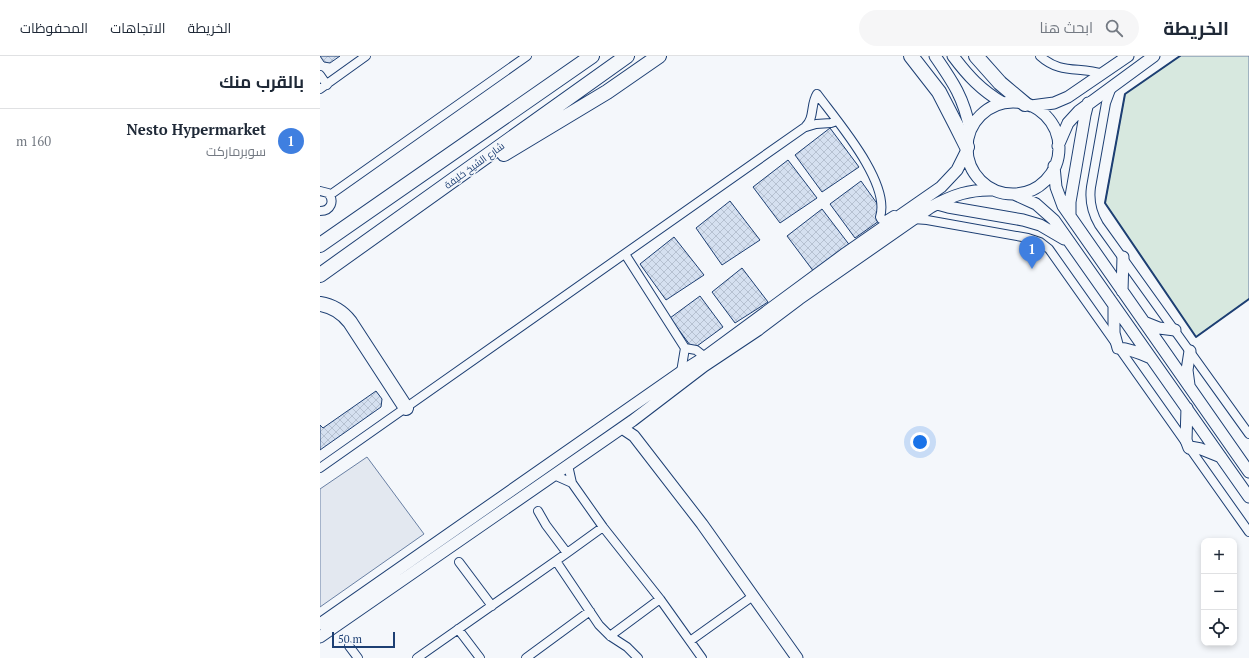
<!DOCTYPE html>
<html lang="ar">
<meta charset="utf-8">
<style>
:root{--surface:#fff;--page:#f6f6f7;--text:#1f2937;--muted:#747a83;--line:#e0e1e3;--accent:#c62828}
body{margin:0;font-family:"PT Serif",Cairo,serif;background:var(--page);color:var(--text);direction:rtl}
.controls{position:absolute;right:12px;bottom:12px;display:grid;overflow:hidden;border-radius:8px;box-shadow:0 2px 6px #0003}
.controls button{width:36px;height:36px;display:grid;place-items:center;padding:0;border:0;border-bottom:1px solid var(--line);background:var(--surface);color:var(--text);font:20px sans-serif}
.scale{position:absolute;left:12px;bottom:10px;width:63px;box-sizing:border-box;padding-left:4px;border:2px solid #1d3f73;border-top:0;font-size:11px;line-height:14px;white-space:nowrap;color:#1d3f73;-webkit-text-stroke:3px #f4f7fb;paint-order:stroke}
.you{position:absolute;left:600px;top:386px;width:14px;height:14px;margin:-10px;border:3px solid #fff;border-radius:50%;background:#1a73e8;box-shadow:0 0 0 6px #1a73e833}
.badge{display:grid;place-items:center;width:26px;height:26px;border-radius:50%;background:var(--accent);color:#fff;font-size:13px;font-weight:700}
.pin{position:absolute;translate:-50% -33px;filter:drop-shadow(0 1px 2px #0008)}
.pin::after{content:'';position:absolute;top:21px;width:14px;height:12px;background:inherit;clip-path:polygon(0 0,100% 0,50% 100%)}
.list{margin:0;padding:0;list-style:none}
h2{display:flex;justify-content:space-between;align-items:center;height:52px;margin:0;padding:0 16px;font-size:17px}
h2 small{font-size:13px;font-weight:400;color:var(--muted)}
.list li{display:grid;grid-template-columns:26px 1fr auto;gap:12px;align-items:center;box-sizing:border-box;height:64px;padding:0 16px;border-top:1px solid var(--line)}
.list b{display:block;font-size:15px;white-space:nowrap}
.list p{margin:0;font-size:13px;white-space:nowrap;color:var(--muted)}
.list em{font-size:13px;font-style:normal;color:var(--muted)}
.icon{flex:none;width:22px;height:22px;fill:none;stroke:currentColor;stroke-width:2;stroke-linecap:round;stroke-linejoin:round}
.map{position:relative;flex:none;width:929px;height:602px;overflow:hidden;direction:ltr}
header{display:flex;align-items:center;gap:24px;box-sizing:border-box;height:56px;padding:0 20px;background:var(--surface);border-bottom:1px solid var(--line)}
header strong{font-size:19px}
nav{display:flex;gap:22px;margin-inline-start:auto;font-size:14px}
.search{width:280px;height:36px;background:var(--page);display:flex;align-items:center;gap:10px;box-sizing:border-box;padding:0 14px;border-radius:22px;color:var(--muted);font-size:15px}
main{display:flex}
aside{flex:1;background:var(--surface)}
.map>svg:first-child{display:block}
.pitch{fill:#d7e8df;stroke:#687fa3}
.parking{fill:#e3e8f0;stroke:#687fa3}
.building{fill:url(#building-cross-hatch);stroke:#1d3f73}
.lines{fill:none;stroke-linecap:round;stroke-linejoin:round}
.street-casing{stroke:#1d3f73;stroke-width:10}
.secondary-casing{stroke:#1d3f73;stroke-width:13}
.highway-casing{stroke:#1d3f73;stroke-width:16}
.street{stroke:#f4f7fb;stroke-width:8}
.secondary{stroke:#f4f7fb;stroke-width:11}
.highway{stroke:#f4f7fb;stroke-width:14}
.wall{stroke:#1d3f73;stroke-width:2}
.labels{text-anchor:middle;stroke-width:3;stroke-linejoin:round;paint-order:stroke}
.street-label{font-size:10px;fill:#1d3f73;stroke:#f4f7fb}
</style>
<header>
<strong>الخريطة</strong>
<div class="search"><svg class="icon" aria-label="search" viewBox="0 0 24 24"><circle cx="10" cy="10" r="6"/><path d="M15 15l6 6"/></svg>ابحث هنا</div>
<nav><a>الخريطة</a><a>الاتجاهات</a><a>المحفوظات</a></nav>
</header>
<main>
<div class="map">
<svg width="929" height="602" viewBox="0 0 929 602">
<defs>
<pattern id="building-cross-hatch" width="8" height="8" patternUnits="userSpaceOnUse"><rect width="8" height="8" fill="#d5e0f0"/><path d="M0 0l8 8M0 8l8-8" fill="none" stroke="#b6c1d1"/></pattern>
</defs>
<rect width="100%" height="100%" fill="#f4f7fb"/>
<!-- pitch -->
<path class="pitch" d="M860,0H929V243L876,281L785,147L805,38Z"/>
<!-- parking -->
<path class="parking" d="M47,401L104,478L0,551V433Z"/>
<!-- building -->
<path class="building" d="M0,0H20L10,7L4,6Z
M510,72L539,111L502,136L475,99Z
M468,104L497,142L460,167L433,131Z
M541,125L566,160L535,182L510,148Z
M410,145L440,184L402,209L376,172Z
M502,153L531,191L494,216L467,180Z
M354,181L384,219L346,244L320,208Z
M422,212L448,246L415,267L392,236Z
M380,240L403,271L373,293L350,262Z
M56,335L62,343L61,351L0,394V369L3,372Z"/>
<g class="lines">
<!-- street casing -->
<g class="street-casing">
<path id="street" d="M720,0C741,19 759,10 783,18
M0,19L7,29
M792,31L786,47L771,131C769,145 772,157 779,169L929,378
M0,33L46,0
M486,71L496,68L511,67L517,65
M0,135L8,137C15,145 11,155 0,155
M10,139L207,0
M593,163L607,164L708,182L720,186L729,193L929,476
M305,198L365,292L361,316
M365,292L376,294L385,301
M248,409L252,427L283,471L340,543L382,602
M0,412L485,71C495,62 490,49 497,38C517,65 571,127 560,161L561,163L566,164L574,159
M234,419L252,427
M218,455L226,469L247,497
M236,505L279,569L290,580L307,591L318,602
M139,506L172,550
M138,573L160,602
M290,580L340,543
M370,585L433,540
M29,590L38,602
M97,602L247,497L283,471
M206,602L270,555"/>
</g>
<!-- secondary casing -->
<g class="secondary-casing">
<path id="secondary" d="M615,0C633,26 644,42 650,74
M633,0C648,20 661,34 683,47
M647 92a46 46 0 1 1 92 0a46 46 0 1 1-92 0Z
M711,50L734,47L748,41L808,0
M738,90L748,67L759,55L834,0
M734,110L736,131L743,150L929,416
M694,138L716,148L734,164L929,441
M617,148L628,151L703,164L720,169L744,183
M750,160V146L765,59L768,47
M802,235L803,201
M794,250V277L798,292C810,293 820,297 831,302
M824,266L839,272L855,274
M869,329L867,314L870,295
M867,352L866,384L869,392L870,391L881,393L901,401
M302,372L314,380L382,468L477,602
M0,568L361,316L385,301L526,197L621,131L637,114L647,94
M0,581L312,365L384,310L438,274L479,243L611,151C633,139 650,133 674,134"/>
</g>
<!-- highway casing -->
<g class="highway-casing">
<path id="highway" d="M591,0L619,36L636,69L647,91
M656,0L680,27L705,48
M184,98L287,36L339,0
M0,189L272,0
M0,219L307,0
M0,248C13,250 22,256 30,266L86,352"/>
</g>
<!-- street -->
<use href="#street" class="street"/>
<!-- secondary -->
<use href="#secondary" class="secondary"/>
<!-- highway -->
<use href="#highway" class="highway"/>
<!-- wall -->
<path class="wall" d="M860,0L805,38L785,147L876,281L929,243"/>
</g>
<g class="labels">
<!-- street labels -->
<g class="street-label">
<text transform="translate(154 109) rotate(-36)" y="4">شارع الشيخ خليفة</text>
</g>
</g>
</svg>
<div class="controls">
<button>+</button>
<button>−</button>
<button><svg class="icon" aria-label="locate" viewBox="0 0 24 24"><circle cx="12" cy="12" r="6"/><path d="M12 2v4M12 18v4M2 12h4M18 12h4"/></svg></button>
</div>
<div class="scale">50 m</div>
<div class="you"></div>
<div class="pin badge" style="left:712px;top:213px;background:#3f7fe0">1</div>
</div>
<aside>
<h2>بالقرب منك<small></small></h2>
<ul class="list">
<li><span class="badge" style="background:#3f7fe0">1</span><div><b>Nesto Hypermarket</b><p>سوبرماركت</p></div><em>160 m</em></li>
</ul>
</aside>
</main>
